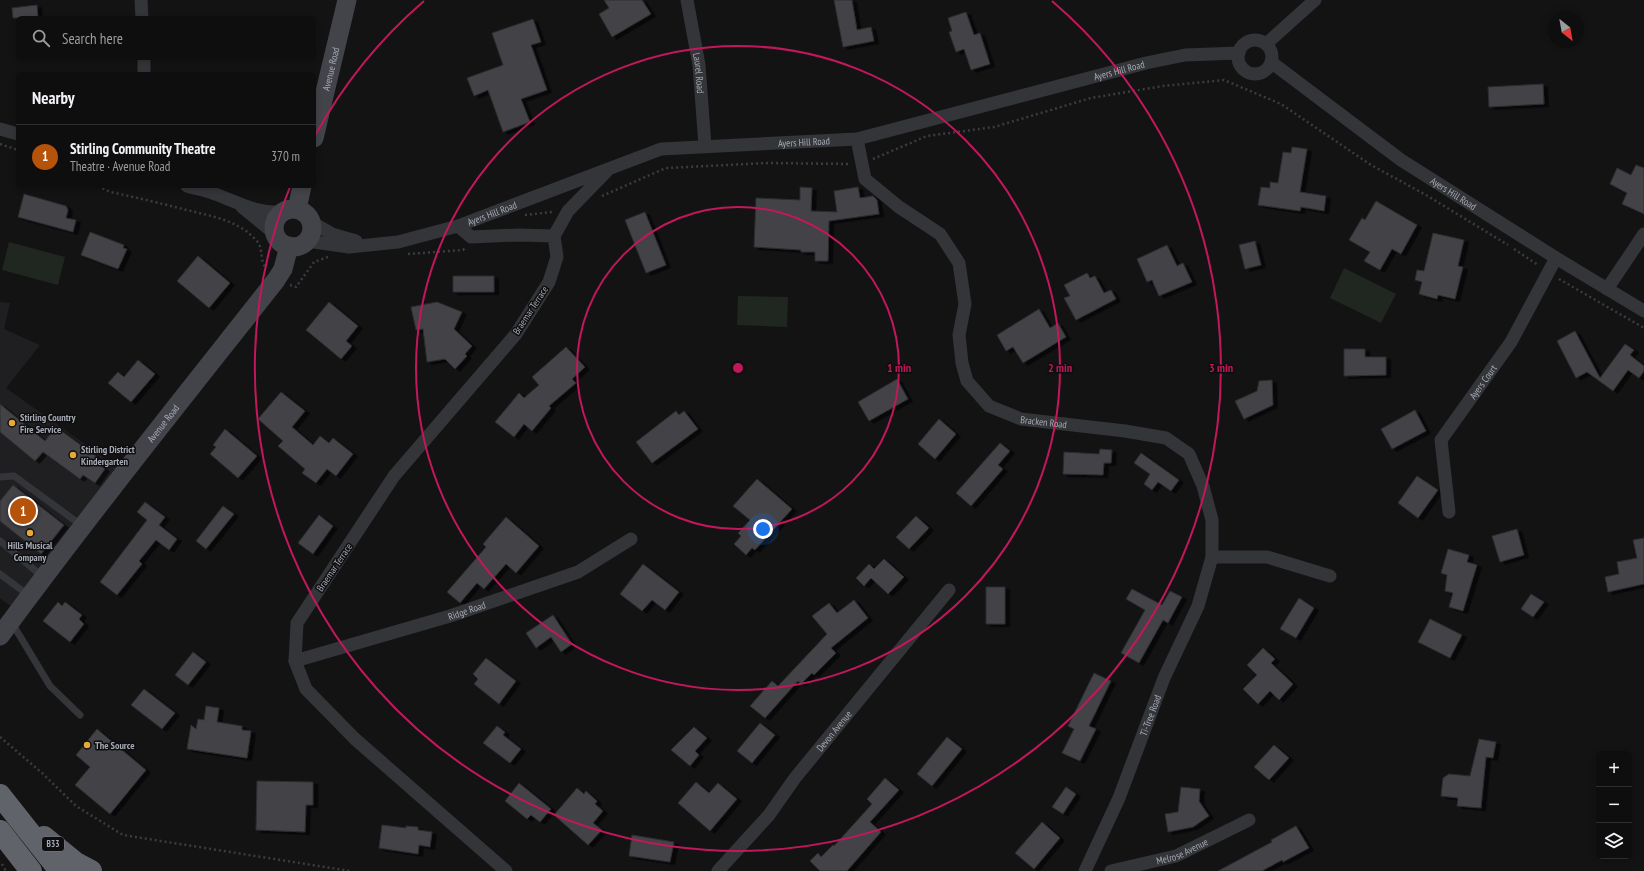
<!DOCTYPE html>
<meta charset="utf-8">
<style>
:root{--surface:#0e0e0f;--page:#171718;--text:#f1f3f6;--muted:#9b9c9e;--line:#2e2e2f;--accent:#b45309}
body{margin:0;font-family:"PT Sans Narrow",sans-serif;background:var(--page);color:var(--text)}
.controls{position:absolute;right:12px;bottom:12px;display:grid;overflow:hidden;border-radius:6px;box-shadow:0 2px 6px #0003}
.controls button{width:36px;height:36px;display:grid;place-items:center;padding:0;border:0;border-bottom:1px solid var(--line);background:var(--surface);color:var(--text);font:20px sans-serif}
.compass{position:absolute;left:1548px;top:12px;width:36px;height:36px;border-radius:50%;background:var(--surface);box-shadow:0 2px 6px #0003;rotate:149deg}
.you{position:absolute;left:763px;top:529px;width:14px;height:14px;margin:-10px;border:3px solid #fff;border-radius:50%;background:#1a73e8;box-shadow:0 0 0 6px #1a73e833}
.badge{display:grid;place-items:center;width:26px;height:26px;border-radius:50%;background:var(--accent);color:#fff;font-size:13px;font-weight:700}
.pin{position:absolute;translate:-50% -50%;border:2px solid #fff;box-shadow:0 1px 4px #0006}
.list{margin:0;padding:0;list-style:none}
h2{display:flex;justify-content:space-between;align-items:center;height:52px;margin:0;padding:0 16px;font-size:17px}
h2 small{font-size:13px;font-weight:400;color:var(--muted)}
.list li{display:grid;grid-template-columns:26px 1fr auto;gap:12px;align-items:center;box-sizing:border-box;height:64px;padding:0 16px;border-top:1px solid var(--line)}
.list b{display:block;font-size:15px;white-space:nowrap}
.list p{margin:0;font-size:13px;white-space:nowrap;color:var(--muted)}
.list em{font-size:13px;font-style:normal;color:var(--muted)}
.icon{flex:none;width:22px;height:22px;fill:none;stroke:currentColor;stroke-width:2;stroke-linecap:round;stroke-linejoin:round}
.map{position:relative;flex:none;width:1644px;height:871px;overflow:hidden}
.search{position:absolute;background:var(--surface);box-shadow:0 2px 6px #0003;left:16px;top:16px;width:300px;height:44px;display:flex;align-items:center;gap:10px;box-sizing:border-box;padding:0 14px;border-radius:6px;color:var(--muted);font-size:15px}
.panel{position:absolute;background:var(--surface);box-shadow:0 2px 6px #0003;left:16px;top:72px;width:300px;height:116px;border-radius:6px}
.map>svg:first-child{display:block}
.built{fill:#1f1f21}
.green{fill:#1f2720}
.building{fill:#424347;stroke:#2d2d30;filter:url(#shadow)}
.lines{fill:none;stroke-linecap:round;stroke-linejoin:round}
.path{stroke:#3a3c40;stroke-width:2.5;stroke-dasharray:2 3;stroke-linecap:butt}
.lane{stroke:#343539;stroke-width:7}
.street{stroke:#343539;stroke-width:13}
.secondary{stroke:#424449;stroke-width:19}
.highway{stroke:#60636a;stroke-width:22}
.ring{fill:none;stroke:#c2185b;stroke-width:2}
.poi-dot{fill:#e8a837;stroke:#0e0e0f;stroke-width:1.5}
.labels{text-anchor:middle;stroke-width:3;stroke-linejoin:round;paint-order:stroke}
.shield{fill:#0e0e0f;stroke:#787b82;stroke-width:1}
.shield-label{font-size:9px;font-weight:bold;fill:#a5aab4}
.street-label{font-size:10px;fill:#a5aab4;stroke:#0e0e0f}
.poi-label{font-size:10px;font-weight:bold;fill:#a5aab4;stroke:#0e0e0f;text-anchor:start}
.centre{fill:#c2185b;stroke:#0e0e0f;stroke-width:2}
.ring-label{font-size:12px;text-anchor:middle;font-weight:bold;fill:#c2185b;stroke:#0e0e0f;stroke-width:3;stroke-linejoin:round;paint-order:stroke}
</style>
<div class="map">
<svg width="1644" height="871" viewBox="0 0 1644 871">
<defs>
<filter id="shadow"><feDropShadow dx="4.5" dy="2.5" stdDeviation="0" flood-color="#0009"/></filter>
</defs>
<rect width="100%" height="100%" fill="#131314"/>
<!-- built -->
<path class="built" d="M0,302L10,303L4,329L40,345L6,388L124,472L17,611L0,598Z"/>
<!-- green -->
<path class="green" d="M9,242L65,257L58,285L2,270Z
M1344,268L1396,294L1381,323L1330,298Z
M738,296L788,297L787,327L737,325Z"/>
<!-- building -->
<path class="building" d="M604,0H642L651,14L612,37L599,14L609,8Z
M834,0H852L857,30L871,27L874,41L843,47Z
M37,5L38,18H13L12,8Z
M966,12L974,35L980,33L990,64L971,70L964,49L956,52L949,32L952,31L948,18Z
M533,19L541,42L531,45L547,90L521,99L530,122L503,132L488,90L474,96L467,78L503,65L492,33Z
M1543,84L1544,104L1489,107L1488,87Z
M1292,147L1307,149L1300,192L1326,196L1324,211L1301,207L1300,211L1258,205L1261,187L1270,188V182L1278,183L1283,152L1291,153Z
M1636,165L1644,168V214L1622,204L1627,193L1610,184L1617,168L1631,175Z
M800,187L812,188L811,211L837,212L834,191L858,187L860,198L873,196L877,200L879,214L829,221L828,261H815V252H801V250L754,247L756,198L800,200Z
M24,194L66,206L68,210L66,218L76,220L73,232L18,217Z
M1376,201L1417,225L1401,254L1392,249L1380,270L1364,261L1370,252L1349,240L1362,218L1365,220Z
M645,212L666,265L646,273L625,220Z
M90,232L124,245L123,248L127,249L118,269L81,255Z
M1433,233L1464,240L1458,266L1463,267L1455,299L1438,295L1437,299L1419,294L1422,282L1415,280L1417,270L1424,271Z
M1255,241L1261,265L1245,269L1239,245Z
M1167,245L1177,266L1183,263L1192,282L1159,296L1152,280L1147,282L1137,259Z
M198,256L230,283L209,308L177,281Z
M1087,273L1090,278L1095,276L1104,293L1111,290L1116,299L1076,320L1064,298L1070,296L1064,285Z
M453,276H494V292H453Z
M329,302L358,326L346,341L352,346L341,359L306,330Z
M437,302L462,312L454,329L472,346L465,354L467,356L455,369L445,359L427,362L423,329L416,330L411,307Z
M1039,309L1050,328L1058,323L1066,337L1023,363L1013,347L1006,351L997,335Z
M1575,331L1600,378L1625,344L1634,350L1630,355L1644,366V371L1639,378L1628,370L1613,391L1587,372L1576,378L1557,341Z
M566,347L585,367L572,379L576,383L549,406L551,408L532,431L524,424L514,437L495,422L519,393L524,398L539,385L532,377Z
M1344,349H1365V357H1386V375L1344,376Z
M138,360L155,374L131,402L108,383L118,372L124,377Z
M897,379L908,399L869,421L858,402Z
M1272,380L1273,405L1244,419L1235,401L1257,391L1259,381Z
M281,392L305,411L292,427L313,445L320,436L329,443L333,438L353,454L336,476L327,469L316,483L302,473L305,469L278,446L283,441L258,419Z
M0,404L45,441L56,427L97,457L94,461L105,469L95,483L83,475L80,479L43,452L35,461L0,432Z
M1415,410L1426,431L1392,449L1381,429Z
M676,411L679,415L684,411L698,429L652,463L636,442Z
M939,419L956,434L935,459L918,444Z
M225,429L257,456L238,478L210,454L216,447L213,445Z
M1000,443L1010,451L998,465L1003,469L971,506L956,493Z
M1100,449L1112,450L1111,463H1104L1103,475L1063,474L1064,452L1099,454Z
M1141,453L1179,480L1171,491L1158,482L1152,490L1144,484L1150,474L1134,463Z
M1417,476L1438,490L1418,518L1398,503Z
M757,479L792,509L755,550L752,548L746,555L734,544L741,536L738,533L750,520L733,506Z
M13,485L64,525L41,554L0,521V501Z
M145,502L165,517L159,525L177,539L169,550L156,540L139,561L142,564L117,595L100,582L147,520L137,512Z
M223,506L234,514L206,549L196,541Z
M319,515L333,526L313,554L298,543Z
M916,516L929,528L909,549L896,537Z
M506,517L539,546L516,573L506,564L484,589L477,583L460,603L447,592L486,547L483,544Z
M1517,529L1524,555L1500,562L1492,536Z
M1644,538V584L1608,592L1605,577L1619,574L1617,562L1637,558L1633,540Z
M1448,549L1469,555L1467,562L1477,565L1463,611L1449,607L1453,593L1445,591L1447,575L1441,573Z
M884,559L904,577L888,594L871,578L864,586L856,578L869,564L874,569Z
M643,564L679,592L665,610L652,600L642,611L620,594Z
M986,587H1005V624H986Z
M1132,589L1162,605L1170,591L1182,597L1168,623L1163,620L1139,663L1121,653L1145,610L1126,599Z
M1531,594L1544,602L1533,617L1521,609Z
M1299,598L1314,608L1296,638L1280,629Z
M854,600L868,618L831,648L836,653L814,675L812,673L801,684L798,681L765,718L750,706L772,681L778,686L827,634L812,616L829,603L837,613Z
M58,602L62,606L65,602L82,615L79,619L84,624L70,642L43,621Z
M553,615L572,644L561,652L551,637L536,648L526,633Z
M1430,619L1462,635L1450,658L1418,642Z
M1263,648L1275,659L1271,663L1293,684L1279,700L1270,691L1258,704L1243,689L1257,675L1247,665Z
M193,652L206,662L188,685L175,675Z
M486,658L516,681L499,704L474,684L478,679L473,674Z
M1094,673L1111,681L1089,726L1096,729L1080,761L1062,753L1074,729L1068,726Z
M144,689L175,713L162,729L131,705Z
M206,706L219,708L217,722L242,726V730L251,731L247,758L187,749L191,725L196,729L198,719L204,720Z
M760,723L775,735L752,763L737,751Z
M497,726L505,732L503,735L521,749L510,763L483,743Z
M694,727L707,738L695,751L699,755L690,766L671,750Z
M97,729L146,770L110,814L75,785L90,767L76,755Z
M947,737L962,749L932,786L917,774Z
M1479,739L1496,742L1493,758L1486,757L1481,808L1457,806L1458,798L1441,796L1443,778L1449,774L1470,776Z
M1274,745L1289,758L1269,780L1254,767Z
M885,778L899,790L870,822L881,832L847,871H820L810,861L818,853L821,857L833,845L834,846L872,804L867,799Z
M257,781L313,782V805H306L305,832L256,830Z
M696,782L709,793L718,783L737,799L710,831L678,803Z
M519,783L551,809L540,822L531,815L527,819L505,801Z
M1066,787L1076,794L1063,814L1052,807Z
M1181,787L1200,789L1199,801L1209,816L1193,827L1168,832L1165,814L1178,812Z
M577,788L584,794L586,791L597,801L595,804L603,811L593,823L602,830L588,845L554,815Z
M1042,822L1060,838L1034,869L1015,853Z
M382,825L406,828V826L418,827V830L432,832L430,847L419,845L418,854L379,848Z
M1296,826L1309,848L1283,862L1282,860L1262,871H1218L1272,842L1271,840Z
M632,835L674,842L670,862L629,856Z"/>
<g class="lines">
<!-- path -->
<path class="path" d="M0,144L18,150
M873,159L927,136L994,127L1091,98L1163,86L1224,80L1281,104L1371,165L1426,195L1508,245
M98,186L110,192C135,197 159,203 183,209C209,216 237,219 256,240C264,248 259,259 266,268
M602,196L666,168L766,163L849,164
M525,215L552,212
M1514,249L1538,265
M408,254L463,250L465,248
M1559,279L1644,328
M290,285L296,287L314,262L328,257
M0,737L42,773L76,806L123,835L350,871
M2,864L6,871"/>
<!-- lane -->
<path class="lane" d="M0,477L14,476L81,525
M0,541L43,577
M0,574L28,595
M12,623L50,686L80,715"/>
<!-- street -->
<g class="street">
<path d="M141,0L142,18"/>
<path id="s1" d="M687,0L699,65L705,146"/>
<circle cx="1255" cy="57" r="17"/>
<path d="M1266,44L1315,0"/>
<path d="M144,58V74"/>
<path id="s2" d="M1271,62L1401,160L1556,258L1644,311"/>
<path d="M0,129L18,134"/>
<path id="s3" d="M857,139L865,179L899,207L940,234L959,263L965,304L959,335L962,363L967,381L989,406L1021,419L1125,431L1166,438L1189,454L1203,486L1212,520V557H1267L1330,576"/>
<path d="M187,186C196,189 206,190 215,194C239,203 257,214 284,212"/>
<path d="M242,207L275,234"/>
<path d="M311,222L332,234L356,241"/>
<path d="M458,226L471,237L518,235L554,236L557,257L549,282L516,334L394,476L297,623L295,661L306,689L355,739L506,871"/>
<path d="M554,236L568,211L606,172"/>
<path id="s4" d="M307,241L349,247L398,242L458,226L661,149L857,139L1146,63L1185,55L1239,53"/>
<path d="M1607,289L1644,234"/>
<path id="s5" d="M1449,512L1441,440L1511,342L1556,258"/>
<path id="s6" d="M295,661L450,616L578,572L631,539"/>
<path id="s7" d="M718,871L769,815L795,778L949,590"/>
<path id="s8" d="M1085,871L1119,798L1164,678L1198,606L1212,557"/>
<path id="s9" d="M1111,871L1176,856L1249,820"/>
</g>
<!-- secondary -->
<g class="secondary">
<path id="s10" d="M314,138L347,0"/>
<path d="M297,209L302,186"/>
<circle cx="293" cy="228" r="19"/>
<path id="s11" d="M0,636C89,515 183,398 276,280L283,269L289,246"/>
</g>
<!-- highway -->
<path class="highway" d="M0,795L60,871
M0,831L31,871
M44,837L76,863L91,871"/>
</g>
<!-- distance rings -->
<g class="ring">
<circle cx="738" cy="368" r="161"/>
<circle cx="738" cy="368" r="322"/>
<path d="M316 134A483 483 0 0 1 424 1M1052 1A483 483 0 1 1 290 187"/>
</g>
<!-- markers -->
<g class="poi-dot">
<circle cx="12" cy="423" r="4"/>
<circle cx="73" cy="455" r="4"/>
<circle cx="30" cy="533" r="4"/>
<circle cx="87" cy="745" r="4"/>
</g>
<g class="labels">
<!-- shield labels -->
<rect class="shield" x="42" y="837" width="22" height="14" rx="3"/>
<g class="shield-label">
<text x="53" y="847">B33</text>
</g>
<!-- street labels -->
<g class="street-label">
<text dy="4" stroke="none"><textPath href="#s10" startOffset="71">Avenue Road</textPath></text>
<text dy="4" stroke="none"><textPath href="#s4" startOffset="838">Ayers Hill Road</textPath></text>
<text dy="4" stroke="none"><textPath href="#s1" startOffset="74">Laurel Road</textPath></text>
<text dy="4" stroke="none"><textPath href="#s4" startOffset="514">Ayers Hill Road</textPath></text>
<text dy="4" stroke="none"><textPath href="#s2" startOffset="225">Ayers Hill Road</textPath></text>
<text dy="4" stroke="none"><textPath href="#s4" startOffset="190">Ayers Hill Road</textPath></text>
<text transform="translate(530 310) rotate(-57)" y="4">Braemar Terrace</text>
<text dy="4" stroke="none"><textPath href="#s5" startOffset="144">Ayers Court</textPath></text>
<text dy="4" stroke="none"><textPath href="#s3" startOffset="379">Bracken Road</textPath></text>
<text dy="4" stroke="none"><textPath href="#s11" startOffset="268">Avenue Road</textPath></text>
<text transform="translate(334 567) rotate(-56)" y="4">Braemar Terrace</text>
<text dy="4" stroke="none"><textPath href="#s6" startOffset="179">Ridge Road</textPath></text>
<text dy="4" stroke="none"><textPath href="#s8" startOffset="169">Ti-Tree Road</textPath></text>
<text dy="4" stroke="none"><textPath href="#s7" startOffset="182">Devon Avenue</textPath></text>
<text dy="4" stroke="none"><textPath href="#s9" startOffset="74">Melrose Avenue</textPath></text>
</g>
<!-- poi labels -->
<g class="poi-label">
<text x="20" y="421">Stirling Country<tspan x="20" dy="12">Fire Service</tspan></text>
<text x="81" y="453">Stirling District<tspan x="81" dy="12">Kindergarten</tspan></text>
<text x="30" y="549" text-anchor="middle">Hills Musical<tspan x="30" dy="12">Company</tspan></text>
<text x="95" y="749">The Source</text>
</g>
</g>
<circle cx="738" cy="368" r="6" class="centre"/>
<g class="ring-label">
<text x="899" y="372">1 min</text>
<text x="1060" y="372">2 min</text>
<text x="1221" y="372">3 min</text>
</g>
</svg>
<div class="controls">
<button>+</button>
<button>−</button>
<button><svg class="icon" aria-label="layers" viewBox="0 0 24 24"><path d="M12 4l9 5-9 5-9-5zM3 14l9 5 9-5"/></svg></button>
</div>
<svg class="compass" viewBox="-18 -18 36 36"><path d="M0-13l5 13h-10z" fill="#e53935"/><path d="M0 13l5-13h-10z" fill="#9b9c9e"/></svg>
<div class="you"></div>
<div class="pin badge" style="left:23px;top:511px">1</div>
<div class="search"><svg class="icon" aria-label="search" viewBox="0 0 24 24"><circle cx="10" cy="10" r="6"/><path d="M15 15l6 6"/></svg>Search here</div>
<section class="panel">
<h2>Nearby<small></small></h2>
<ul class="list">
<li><span class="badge">1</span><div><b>Stirling Community Theatre</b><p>Theatre · Avenue Road</p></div><em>370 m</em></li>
</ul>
</section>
</div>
